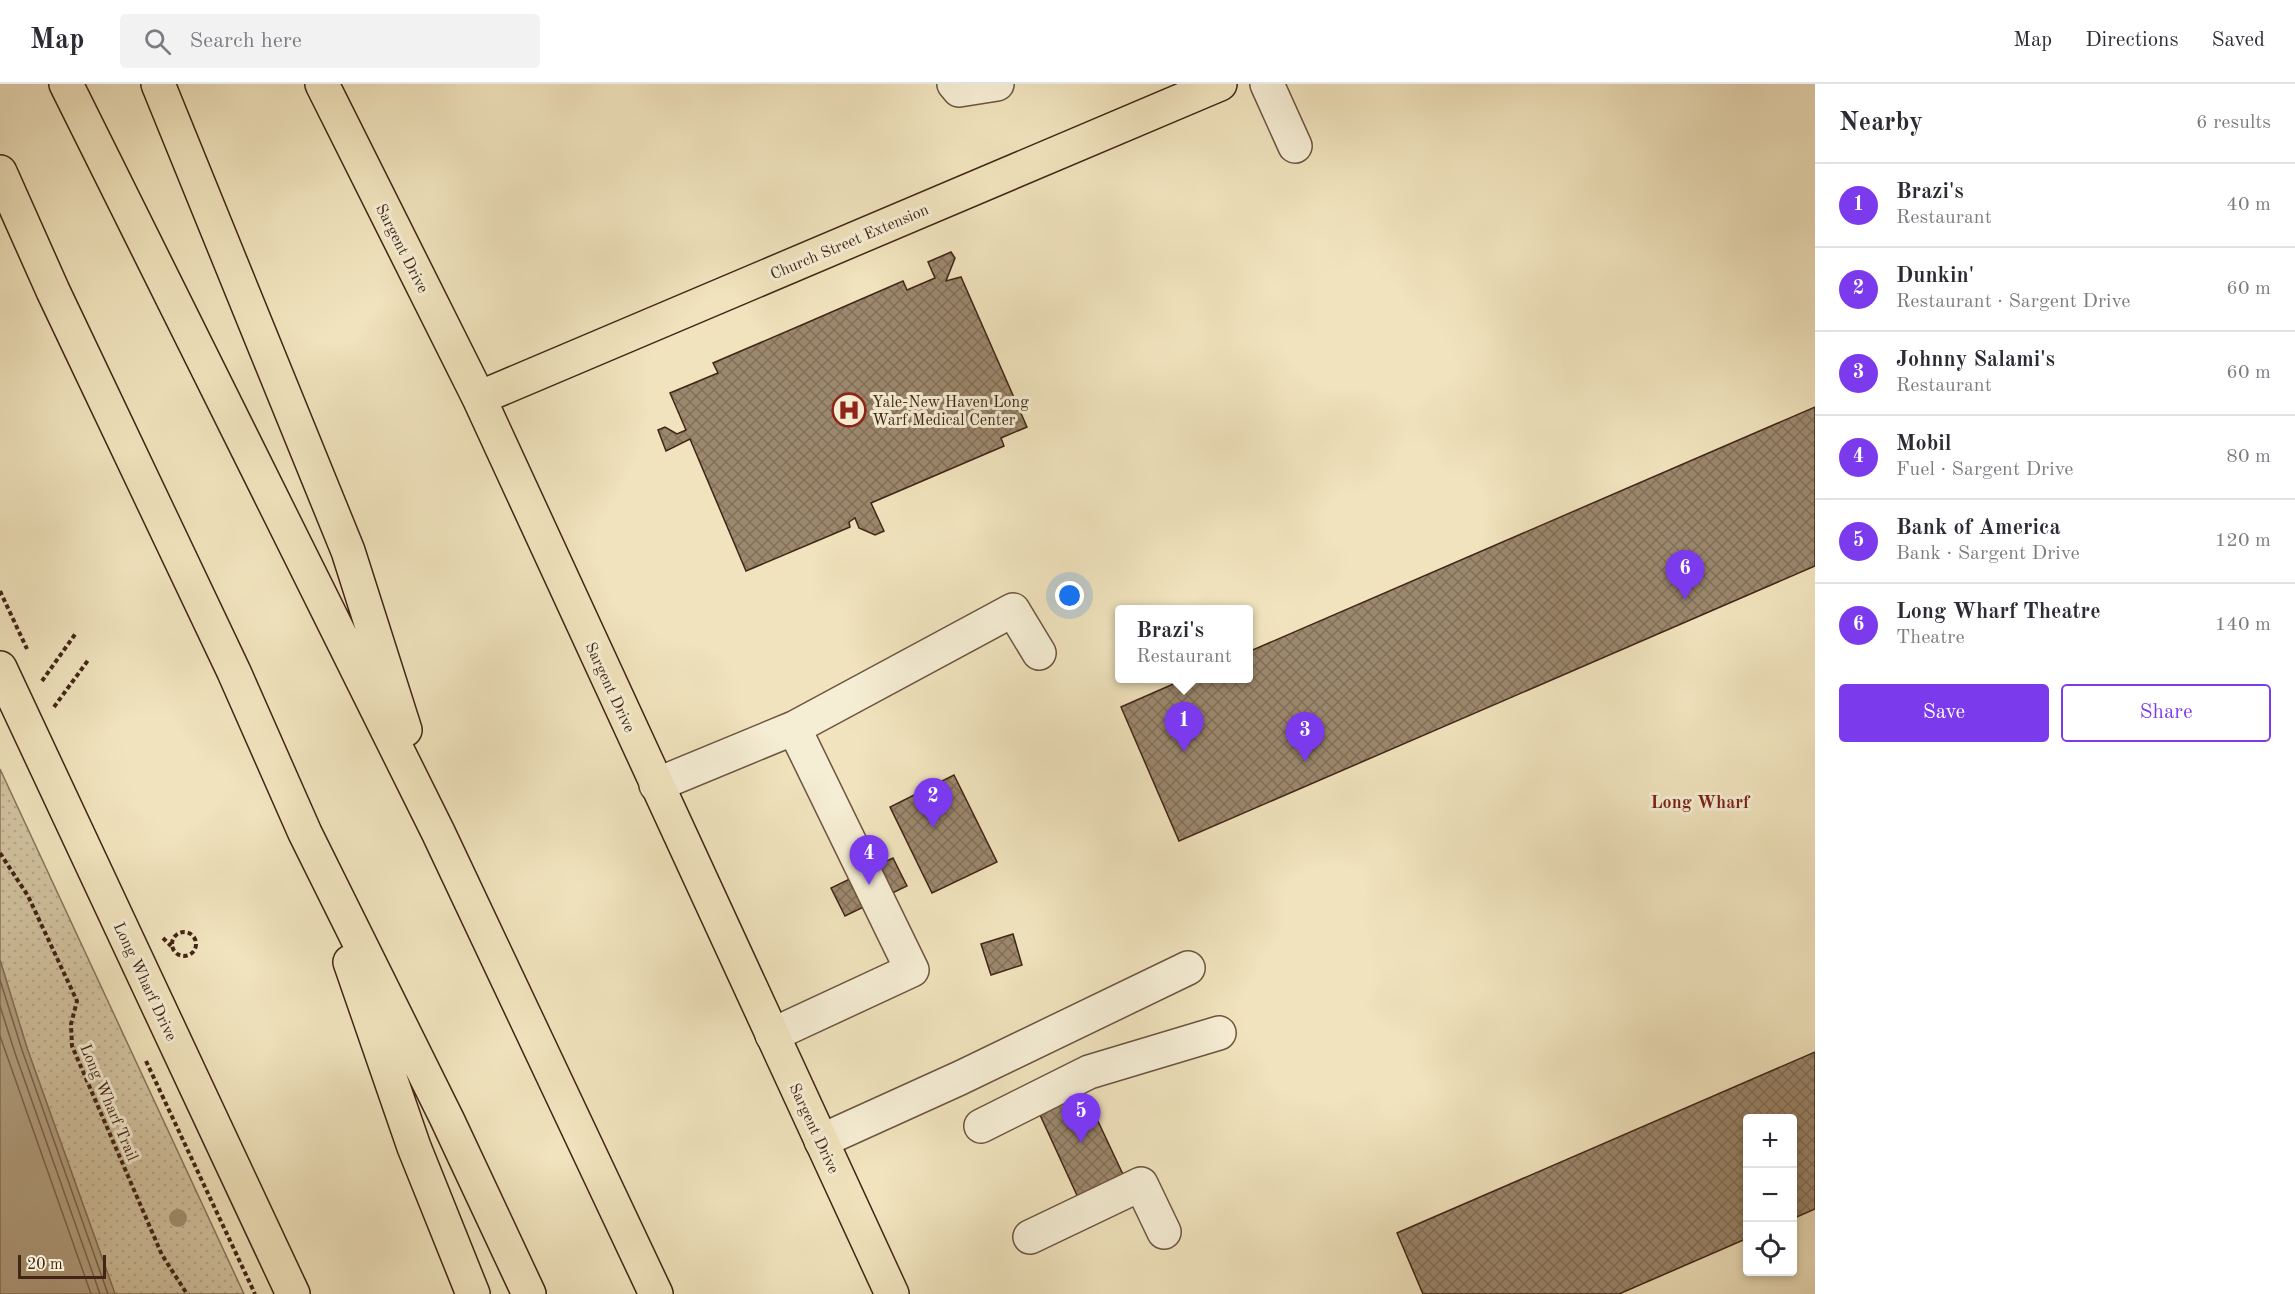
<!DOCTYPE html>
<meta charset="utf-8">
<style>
:root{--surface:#fff;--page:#f2f2f3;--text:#2b2b33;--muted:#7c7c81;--line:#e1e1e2;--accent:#7c3aed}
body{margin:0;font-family:"Old Standard TT",serif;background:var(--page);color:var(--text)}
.controls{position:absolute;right:18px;bottom:18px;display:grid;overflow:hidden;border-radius:6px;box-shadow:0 3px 9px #0003}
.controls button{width:54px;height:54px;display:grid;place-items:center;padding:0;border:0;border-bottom:2px solid var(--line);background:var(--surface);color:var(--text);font:30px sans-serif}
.scale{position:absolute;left:18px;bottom:15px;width:88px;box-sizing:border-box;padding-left:6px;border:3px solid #412516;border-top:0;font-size:16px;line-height:21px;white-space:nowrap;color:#412516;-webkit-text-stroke:4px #f5edd4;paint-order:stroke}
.you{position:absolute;left:1070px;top:512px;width:21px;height:21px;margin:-15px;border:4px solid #fff;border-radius:50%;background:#1a73e8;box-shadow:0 0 0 9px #1a73e833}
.badge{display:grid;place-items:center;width:39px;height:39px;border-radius:50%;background:var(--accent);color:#fff;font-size:20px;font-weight:700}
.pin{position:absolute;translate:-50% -50px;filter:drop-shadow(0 2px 3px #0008)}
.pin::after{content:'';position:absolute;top:32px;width:21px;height:18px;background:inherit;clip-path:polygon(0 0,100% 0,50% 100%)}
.popup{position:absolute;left:1115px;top:521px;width:138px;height:78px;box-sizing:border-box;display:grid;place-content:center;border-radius:6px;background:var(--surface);filter:drop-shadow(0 2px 4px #0005);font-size:20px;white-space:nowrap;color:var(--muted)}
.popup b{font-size:22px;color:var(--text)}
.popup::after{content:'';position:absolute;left:50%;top:100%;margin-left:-12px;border:12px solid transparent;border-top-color:var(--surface)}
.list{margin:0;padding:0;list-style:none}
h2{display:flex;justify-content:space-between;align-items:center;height:78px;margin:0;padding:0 24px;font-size:26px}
h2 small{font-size:20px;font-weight:400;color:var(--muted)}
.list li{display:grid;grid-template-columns:39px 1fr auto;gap:18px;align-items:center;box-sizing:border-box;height:84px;padding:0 24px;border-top:2px solid var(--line)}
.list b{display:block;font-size:22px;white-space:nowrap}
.list p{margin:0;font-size:20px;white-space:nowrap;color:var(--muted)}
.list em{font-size:20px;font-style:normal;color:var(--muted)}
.actions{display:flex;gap:12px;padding:18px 24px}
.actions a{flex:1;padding:14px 0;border:2px solid var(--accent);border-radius:6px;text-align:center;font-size:21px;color:var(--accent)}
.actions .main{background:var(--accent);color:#fff}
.icon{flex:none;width:33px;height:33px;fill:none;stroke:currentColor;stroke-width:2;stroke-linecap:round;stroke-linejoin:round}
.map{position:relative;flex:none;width:1815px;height:1210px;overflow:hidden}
header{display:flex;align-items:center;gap:36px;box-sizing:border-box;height:84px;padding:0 30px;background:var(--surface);border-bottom:2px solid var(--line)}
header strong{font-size:28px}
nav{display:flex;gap:33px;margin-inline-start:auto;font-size:21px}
.search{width:420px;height:54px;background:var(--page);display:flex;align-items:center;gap:15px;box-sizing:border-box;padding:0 21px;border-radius:6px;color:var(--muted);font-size:22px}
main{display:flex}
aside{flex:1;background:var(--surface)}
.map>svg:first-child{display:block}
.park{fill:url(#park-dots);stroke:#8a745c;stroke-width:1.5}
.water{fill:#b4a284;stroke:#867058;stroke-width:1.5}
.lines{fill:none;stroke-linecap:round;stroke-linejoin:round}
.shore{stroke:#7a644d;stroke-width:1.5}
.building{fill:url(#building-cross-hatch);stroke:#412516;stroke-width:1.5}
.minor-casing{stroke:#6d5440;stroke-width:36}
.major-casing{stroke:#412516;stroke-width:36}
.highway-casing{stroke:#412516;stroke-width:36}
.path{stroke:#412516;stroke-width:4;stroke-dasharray:4.5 3;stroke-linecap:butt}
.minor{stroke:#f5edd4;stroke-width:33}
.major{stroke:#f0e3bd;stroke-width:33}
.highway{stroke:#f0e3bd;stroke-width:33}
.tree{fill:#a49074}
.labels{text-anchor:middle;stroke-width:6;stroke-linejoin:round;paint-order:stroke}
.street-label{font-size:16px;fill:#412516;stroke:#f5edd4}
.poi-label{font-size:16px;fill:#412516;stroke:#f5edd4;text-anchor:start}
.neighbourhood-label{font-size:18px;font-weight:bold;fill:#7a1f14;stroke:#f5edd4}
</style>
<header>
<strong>Map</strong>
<div class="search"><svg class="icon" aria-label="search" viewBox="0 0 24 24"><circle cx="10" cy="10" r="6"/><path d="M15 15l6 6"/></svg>Search here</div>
<nav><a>Map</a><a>Directions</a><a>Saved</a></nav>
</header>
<main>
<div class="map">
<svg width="1815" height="1210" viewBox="0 0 1815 1210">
<defs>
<pattern id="park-dots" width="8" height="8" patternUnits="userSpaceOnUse" patternTransform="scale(1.5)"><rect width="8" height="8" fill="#d2c3a1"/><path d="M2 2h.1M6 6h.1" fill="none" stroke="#b6a78a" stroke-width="1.8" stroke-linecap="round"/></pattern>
<pattern id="building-cross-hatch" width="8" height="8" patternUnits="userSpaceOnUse" patternTransform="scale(1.5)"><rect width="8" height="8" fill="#9c886d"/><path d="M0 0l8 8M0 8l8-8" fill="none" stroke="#816f59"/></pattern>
</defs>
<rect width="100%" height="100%" fill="#f0e3bd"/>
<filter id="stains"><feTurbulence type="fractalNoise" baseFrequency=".00333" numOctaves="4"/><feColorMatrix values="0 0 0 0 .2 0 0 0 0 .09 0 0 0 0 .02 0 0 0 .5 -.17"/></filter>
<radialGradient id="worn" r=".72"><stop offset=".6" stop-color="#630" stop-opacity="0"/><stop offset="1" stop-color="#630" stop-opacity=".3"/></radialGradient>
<!-- park -->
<path class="park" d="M0,685L244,1210H115L27,964L0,876Z"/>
<!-- water -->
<path class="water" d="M0,876L27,964L115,1210H0Z"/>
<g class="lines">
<!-- shore -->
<path class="shore" d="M0,896L22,966L108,1210
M0,922L15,969L100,1210
M0,952L91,1210"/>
</g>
<!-- building -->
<path class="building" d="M951,168L955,174L946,197L961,193L1027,343L1001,354L1004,362L871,419L884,447L875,451L859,444L855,434L849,438L850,443L746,487L690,355L666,367L658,346L665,343L677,350L686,346L670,309L718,289L713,279L804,240L903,197L907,206L935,194L928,178Z
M1815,323V482L1179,757L1121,623L1187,594H1248V568Z
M954,691L997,778L932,809L890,723Z
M893,774L907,802L845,832L831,804Z
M1013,850L1022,881L991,891L981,860Z
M1815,968V1125L1792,1135V1034H1748V1154L1619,1210H1423L1397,1149Z
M1080,999L1127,1099L1081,1120L1035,1020Z"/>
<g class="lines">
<!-- minor casing -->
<g class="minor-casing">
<path id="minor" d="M954,0L959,6L997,0
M1267,0L1295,62
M794,644L1013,526L1039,569
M656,701L794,644L912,886L772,951
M981,1042L1089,988L1219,949
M821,1057L960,994L1188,884
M1030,1153L1141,1100L1164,1148"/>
</g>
<!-- major casing -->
<g class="major-casing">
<path id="major" d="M322,0L479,314L892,1210
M479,314L1220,0
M0,584L293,1210"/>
</g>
<!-- highway casing -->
<g class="highway-casing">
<path id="highway" d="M66,0L438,748L656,1210
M158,0L348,467L405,646
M0,88L53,207L234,588L305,749L447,1035L529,1210
M350,878L414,1063L473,1210"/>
</g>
<!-- path -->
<path class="path" d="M0,507L27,565
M42,597L76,549
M54,623L89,575
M0,769L28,812L77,917L71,940L72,962L162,1171L187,1210
M172 860a12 12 0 1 1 24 0a12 12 0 1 1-24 0Z
M163,854L171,862
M146,977L255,1210"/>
<!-- minor -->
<use href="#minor" class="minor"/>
<!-- major -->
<use href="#major" class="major"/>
<!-- highway -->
<use href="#highway" class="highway"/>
</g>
<!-- trees -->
<circle class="tree" cx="178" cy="1134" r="9"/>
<!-- icons -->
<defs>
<g id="hospital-ring" transform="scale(1.725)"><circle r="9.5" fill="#f5edd4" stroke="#8f2418" stroke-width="1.5"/><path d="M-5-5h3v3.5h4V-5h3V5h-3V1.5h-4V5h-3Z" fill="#8f2418"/></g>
</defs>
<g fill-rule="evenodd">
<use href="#hospital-ring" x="849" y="326"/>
</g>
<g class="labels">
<!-- street labels -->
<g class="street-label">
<text transform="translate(849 157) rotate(-23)" y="6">Church Street Extension</text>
<text transform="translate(403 164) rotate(63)" y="6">Sargent Drive</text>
<text transform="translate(611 603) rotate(65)" y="6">Sargent Drive</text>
<text transform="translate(146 897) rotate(65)" y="6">Long Wharf Drive</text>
<text transform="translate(110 1018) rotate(67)" y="6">Long Wharf Trail</text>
<text transform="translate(815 1044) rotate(65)" y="6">Sargent Drive</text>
</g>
<!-- poi labels -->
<g class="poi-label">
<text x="872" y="323">Yale-New Haven Long<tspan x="872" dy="18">Warf Medical Center</tspan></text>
</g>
<!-- neighbourhood labels -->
<g class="neighbourhood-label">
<text x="1700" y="724">Long Wharf</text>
</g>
</g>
<rect width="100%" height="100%" filter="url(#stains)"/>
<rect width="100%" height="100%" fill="url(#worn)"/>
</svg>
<div class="controls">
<button>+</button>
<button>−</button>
<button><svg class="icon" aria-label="locate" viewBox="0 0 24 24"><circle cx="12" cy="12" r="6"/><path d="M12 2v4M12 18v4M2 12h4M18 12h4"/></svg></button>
</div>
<div class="scale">20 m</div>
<div class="you"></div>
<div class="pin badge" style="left:1184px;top:668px">1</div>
<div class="popup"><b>Brazi's</b>Restaurant</div>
<div class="pin badge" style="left:933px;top:744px">2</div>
<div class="pin badge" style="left:1305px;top:678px">3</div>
<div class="pin badge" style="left:869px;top:801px">4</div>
<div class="pin badge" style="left:1081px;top:1059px">5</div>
<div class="pin badge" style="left:1685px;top:516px">6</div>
</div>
<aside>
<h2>Nearby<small>6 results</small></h2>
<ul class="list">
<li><span class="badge">1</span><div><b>Brazi's</b><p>Restaurant</p></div><em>40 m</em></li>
<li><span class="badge">2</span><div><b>Dunkin'</b><p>Restaurant · Sargent Drive</p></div><em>60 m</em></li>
<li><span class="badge">3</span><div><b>Johnny Salami's</b><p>Restaurant</p></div><em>60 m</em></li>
<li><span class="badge">4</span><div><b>Mobil</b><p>Fuel · Sargent Drive</p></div><em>80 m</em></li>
<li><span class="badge">5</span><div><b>Bank of America</b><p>Bank · Sargent Drive</p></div><em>120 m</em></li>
<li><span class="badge">6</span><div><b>Long Wharf Theatre</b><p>Theatre</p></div><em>140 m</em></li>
</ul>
<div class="actions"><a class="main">Save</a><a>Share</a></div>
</aside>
</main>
